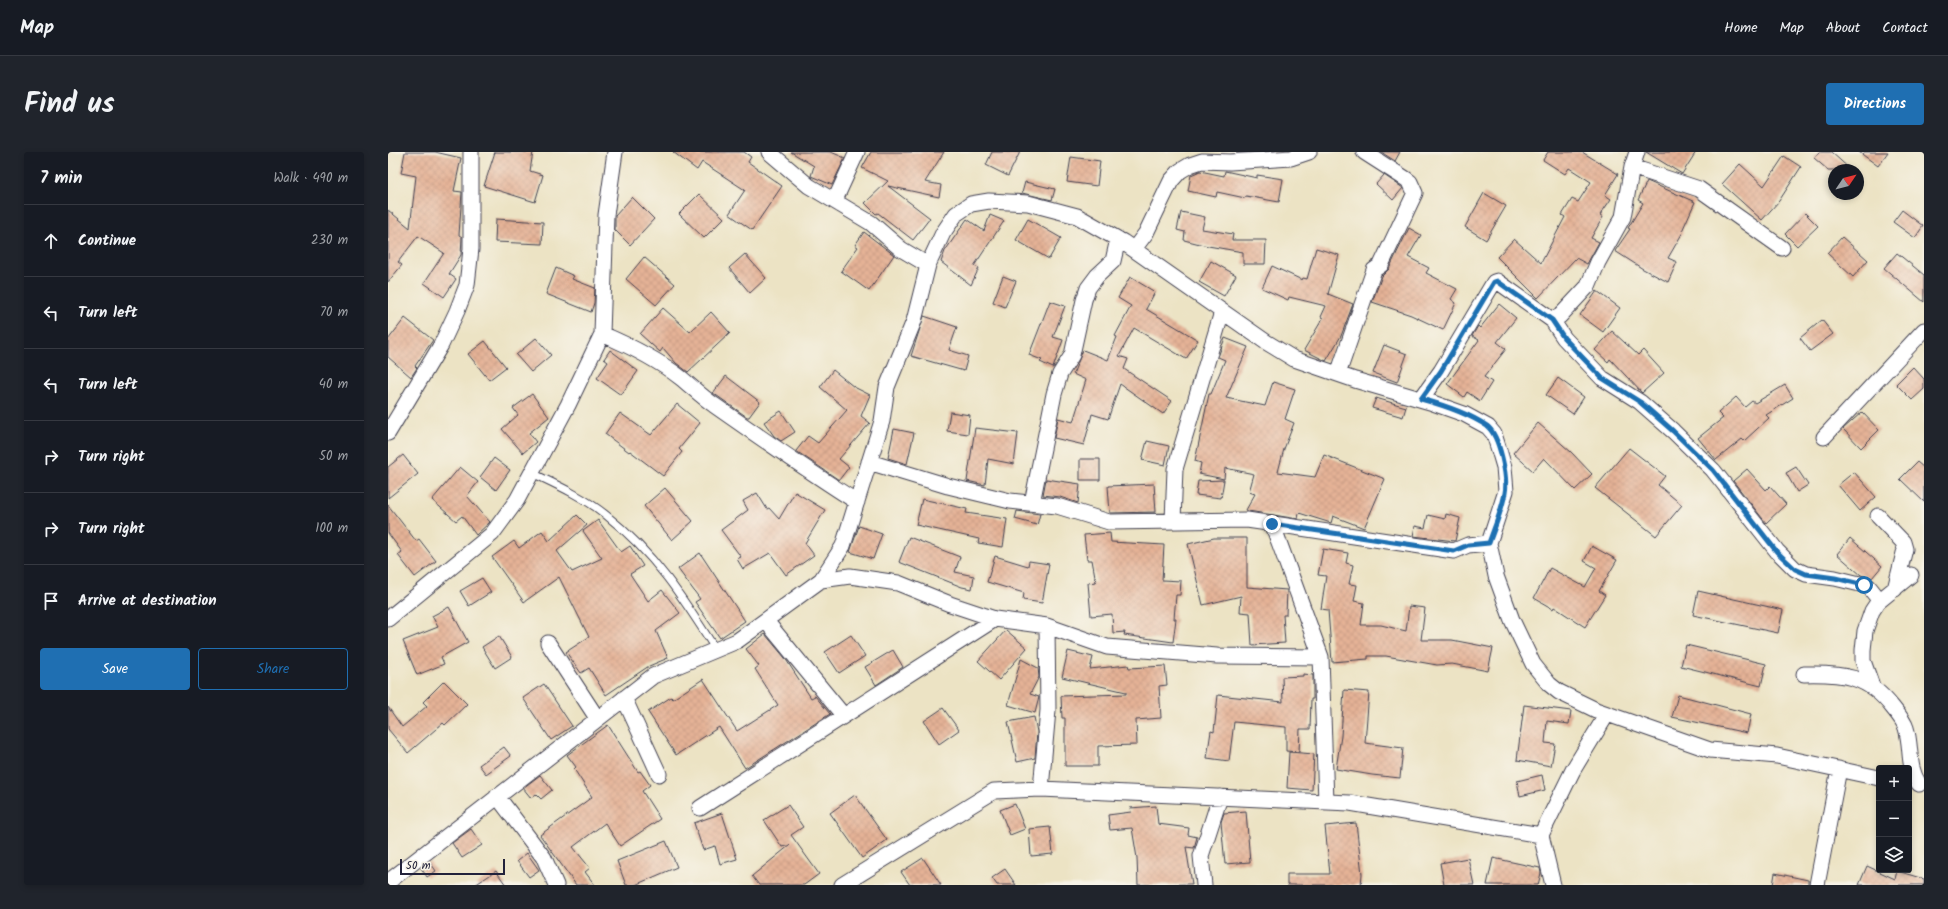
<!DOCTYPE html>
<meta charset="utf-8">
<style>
:root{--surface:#171b24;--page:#20242c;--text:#f1f3f6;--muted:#9ea1a6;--line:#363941;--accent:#1f6fb2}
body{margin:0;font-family:Kalam,sans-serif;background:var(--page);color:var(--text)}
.controls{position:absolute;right:12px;bottom:12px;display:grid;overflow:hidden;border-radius:4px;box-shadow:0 2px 6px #0003}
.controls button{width:36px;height:36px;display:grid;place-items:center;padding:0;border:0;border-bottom:1px solid var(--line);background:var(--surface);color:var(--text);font:20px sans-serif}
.compass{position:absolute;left:1440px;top:12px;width:36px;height:36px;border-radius:50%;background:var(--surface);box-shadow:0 2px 6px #0003;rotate:55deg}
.scale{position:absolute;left:12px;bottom:10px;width:105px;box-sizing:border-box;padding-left:4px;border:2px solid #22223b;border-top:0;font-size:11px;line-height:14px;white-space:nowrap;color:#22223b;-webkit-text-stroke:3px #f7f3e8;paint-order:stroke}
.stop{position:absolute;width:12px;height:12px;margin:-9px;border:3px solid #1f6fb2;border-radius:50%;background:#fff}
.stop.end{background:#1f6fb2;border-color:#fff;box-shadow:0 1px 4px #0008}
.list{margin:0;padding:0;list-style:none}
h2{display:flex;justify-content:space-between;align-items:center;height:52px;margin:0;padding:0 16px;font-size:17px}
h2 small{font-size:13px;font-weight:400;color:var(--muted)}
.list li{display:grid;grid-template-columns:26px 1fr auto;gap:12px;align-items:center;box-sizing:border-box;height:72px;padding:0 16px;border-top:1px solid var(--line)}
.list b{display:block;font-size:15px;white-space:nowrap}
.list em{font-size:13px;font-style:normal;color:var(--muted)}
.actions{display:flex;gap:8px;padding:12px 16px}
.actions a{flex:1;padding:9px 0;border:1px solid var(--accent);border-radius:4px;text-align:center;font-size:14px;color:var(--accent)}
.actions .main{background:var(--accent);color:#fff}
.icon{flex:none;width:22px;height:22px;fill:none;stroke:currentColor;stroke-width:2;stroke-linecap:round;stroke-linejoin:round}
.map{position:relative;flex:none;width:1536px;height:733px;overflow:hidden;border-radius:4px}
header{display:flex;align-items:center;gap:24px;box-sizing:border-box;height:56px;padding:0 20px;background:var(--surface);border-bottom:1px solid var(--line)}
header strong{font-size:19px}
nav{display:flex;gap:22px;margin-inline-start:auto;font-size:14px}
.intro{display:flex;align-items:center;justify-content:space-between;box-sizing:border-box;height:96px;padding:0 24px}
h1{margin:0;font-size:28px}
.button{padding:10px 18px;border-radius:4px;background:var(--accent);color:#fff;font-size:14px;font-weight:700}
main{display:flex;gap:24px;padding:0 24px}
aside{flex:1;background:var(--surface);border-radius:4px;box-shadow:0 2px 6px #0003}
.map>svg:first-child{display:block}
.building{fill:url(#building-cross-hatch)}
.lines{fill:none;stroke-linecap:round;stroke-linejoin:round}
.lane-casing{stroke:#403f50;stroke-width:9}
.street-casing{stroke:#403f50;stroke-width:17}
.lane{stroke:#fff;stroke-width:7}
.street{stroke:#fff;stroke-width:15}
.route{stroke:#1f6fb2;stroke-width:5}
</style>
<header>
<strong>Map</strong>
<nav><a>Home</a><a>Map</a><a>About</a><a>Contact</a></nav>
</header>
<div class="intro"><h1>Find us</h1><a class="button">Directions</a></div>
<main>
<aside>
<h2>7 min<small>Walk · 490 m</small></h2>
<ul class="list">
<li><svg class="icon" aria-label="ahead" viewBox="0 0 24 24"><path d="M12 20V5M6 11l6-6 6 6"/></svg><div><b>Continue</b></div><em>230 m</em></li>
<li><svg class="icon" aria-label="left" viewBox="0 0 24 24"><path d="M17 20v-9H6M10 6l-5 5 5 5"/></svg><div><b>Turn left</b></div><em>70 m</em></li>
<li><svg class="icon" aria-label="left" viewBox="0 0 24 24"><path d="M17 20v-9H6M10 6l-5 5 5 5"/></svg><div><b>Turn left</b></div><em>40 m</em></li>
<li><svg class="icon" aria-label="right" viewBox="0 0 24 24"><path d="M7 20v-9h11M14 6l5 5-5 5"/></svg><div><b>Turn right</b></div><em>50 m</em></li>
<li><svg class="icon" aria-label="right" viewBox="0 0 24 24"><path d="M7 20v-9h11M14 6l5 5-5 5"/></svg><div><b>Turn right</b></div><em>100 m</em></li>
<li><svg class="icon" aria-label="arrive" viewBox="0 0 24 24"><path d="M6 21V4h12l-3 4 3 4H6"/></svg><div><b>Arrive at destination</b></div></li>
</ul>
<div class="actions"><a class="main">Save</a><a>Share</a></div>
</aside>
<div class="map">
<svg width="1536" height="733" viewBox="0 0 1536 733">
<defs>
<pattern id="building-cross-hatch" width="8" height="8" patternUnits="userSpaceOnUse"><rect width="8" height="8" fill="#e5b296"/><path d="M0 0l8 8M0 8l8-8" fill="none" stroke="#c49982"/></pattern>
</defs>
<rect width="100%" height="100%" fill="#f7f3e8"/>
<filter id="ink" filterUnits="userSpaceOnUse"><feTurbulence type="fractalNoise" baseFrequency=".025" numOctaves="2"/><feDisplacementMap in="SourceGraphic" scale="8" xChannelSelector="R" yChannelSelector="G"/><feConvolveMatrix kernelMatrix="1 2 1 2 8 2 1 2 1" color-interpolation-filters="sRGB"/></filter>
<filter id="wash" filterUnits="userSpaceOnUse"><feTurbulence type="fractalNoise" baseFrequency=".012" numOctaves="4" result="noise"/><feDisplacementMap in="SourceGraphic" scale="16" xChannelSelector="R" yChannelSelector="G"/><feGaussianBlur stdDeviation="0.9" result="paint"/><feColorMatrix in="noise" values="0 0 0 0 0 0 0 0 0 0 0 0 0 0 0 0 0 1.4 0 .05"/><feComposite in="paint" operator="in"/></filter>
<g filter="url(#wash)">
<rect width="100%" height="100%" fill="#ece3c4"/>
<g id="blocks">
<!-- building -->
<path class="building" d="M17,0H47L73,6L66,39L74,40L71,83L74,85L73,103L61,122L68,127L56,145L36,131L56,101L30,84L10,110L14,113L0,130V58L22,76L28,24L13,21Z
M107,0H145L142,19L155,23L147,50L96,34Z
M285,0H356L363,5L360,10L394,34L364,78L341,62L357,38L314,10L309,18Z
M403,0H443L457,6L444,33L423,24L426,14Z
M483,0H556L537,30L553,33L551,45L500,34L542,66L525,88L490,61L488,62L477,51L500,29L474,16Z
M604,0H632L620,24L598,13Z
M993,0H1012L1007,9Z
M1160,0H1194L1230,22L1217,43L1223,47L1212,63L1215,65L1203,86L1211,90L1199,112L1188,106L1150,146L1109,105L1126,87L1153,111L1177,65L1174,63L1184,47L1190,50L1203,30L1181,16L1177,22L1155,8Z
M1258,0H1308L1294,22Z
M1431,0H1443L1463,18H1440L1426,6Z
M1471,0H1500L1490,14Z
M1396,4L1413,15L1391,49L1374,68L1334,32L1352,12L1376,34Z
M683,5L712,9L709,34L679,30Z
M812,19L836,24L837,19L869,26V23L895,27L891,50L858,44L857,46L829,40L828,45L800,39L803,23Z
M996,23L1015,36L1005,48L988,32Z
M1259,29L1307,50L1294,79L1295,80L1280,106L1289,110L1280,130L1255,117L1227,99L1242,77L1240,76L1255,51L1250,48Z
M637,30L667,37L664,48L634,41Z
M1096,41L1118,54L1098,88L1077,75Z
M311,42L336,66L316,86L291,62Z
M244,45L266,67L242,93L227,78V64Z
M1514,58L1535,74L1527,86L1505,70Z
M793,60L817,65L814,77L845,82L844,88H878L877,112H855V100L820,94L796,88L797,80L789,78Z
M1417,61L1430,74L1409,94L1397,82Z
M602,63L616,69L586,114L591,116L583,133L553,110L557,99L579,67L596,79Z
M108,67L155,70L154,92L107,90Z
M640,67L673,86L661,107L628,88Z
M1021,76L1033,83L1020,105L1041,116L1038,121L1069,137L1063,147L1068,151L1055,178L1023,163L984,150L994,124L1001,117Z
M476,80L506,103L481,139L453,119L470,95L467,93Z
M1454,85L1480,108L1465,125L1439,101Z
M928,96L951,103L940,142L965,152L953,184L938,209L916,198L935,166L933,165L938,154L901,145L900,148L874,136L884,114L914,128L915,126L919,127Z
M1509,101L1536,123V150L1496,116Z
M357,102L378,126L362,141L341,116Z
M256,105L287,132L268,153L238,127Z
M823,109L848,123L836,144L811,130Z
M168,116L186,124L184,127L207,136L206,151L203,160L158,142Z
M615,124L628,129L617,155L605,150Z
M742,125L767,140L758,157L810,188L798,207L746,176L731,204L740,207L736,217L784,249L775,262L732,232L720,267L704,262L696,293L666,286L670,266L685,270L698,228L685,222L695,198L720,208L729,185L727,184L743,154L730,146Z
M1209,139L1232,156L1215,180L1192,163Z
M662,149L677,154L665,185L675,188L665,216L652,210L654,208L641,203Z
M1111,152L1128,166L1109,190L1118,197L1096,225L1104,230L1092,249L1079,240L1076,245L1059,232L1091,188L1084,184L1090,174L1092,176Z
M275,156L302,180L323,160L342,181L300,220L288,211L275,196L272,200L252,182Z
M536,164L569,175L561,198L580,204L576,219L523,204Z
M17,166L45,188L27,214L29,216L23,225L0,205V188Z
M1434,168L1445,182L1422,199L1412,186Z
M1224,179L1250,203L1255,198L1276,221L1254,241L1222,207L1220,210L1207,198Z
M148,186L163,203L143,220L128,203Z
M837,186L860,195L838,246L877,254L885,230L907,237L897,267L906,271L896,297L890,320L927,325L936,303L997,327L976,376L945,364L943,371L911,361L910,367L860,359L858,358L867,342L861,340L866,322L837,316L836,327L811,322L813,311L807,309L821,242H823L837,208L830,205Z
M97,189L118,215L101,228L80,202Z
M996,193L1019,202L1009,230L985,221Z
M222,198L250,219L233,243L209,226L220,210L216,207Z
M1525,215L1536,227V237L1524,248L1508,232Z
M445,218L466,235L482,243L473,264L482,271L451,307L461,315L451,328L408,299L420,284L430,291L459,258L432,235Z
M338,224L372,250L361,265H359L325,241Z
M1170,226L1196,245L1185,262L1158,243Z
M1397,233L1405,246L1378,263L1381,266L1356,289L1354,287L1328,308L1310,286L1335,266L1330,261L1348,245L1357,255L1364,249L1367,251Z
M144,242L161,265L141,281L148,290L135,301L114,277L130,263L125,256Z
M988,246L1018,255L1015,265L984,256Z
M289,252L312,271L291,297L294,300L275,324L242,299L241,300L217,282L232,261L263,283Z
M393,259L407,280L393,289L386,284L376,270Z
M562,260L582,263L580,282L559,279Z
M1474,260L1491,278L1473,296L1455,277Z
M1150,271L1183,300L1204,322L1187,338L1156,306L1145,319L1125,301Z
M587,276L630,281L626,312L600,307L597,333L579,329Z
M506,277L526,281L519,312L500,306Z
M759,289L781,294L777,313L754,308Z
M1241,296L1277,324L1270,333L1294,353L1268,384L1207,336Z
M15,303L30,322L0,346V315Z
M106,306L122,318L108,338L92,325Z
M692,307H712V328H692Z
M1529,310L1536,316V350L1512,327Z
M72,315L90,330L79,344L102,370L88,383L74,364L68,369L44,348Z
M1408,315L1420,333L1409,340L1398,321Z
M1359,317L1378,338L1382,334L1398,352L1378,371L1345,329Z
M1466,320L1488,345L1472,359L1450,333Z
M658,327L692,332L690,351L672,345L655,343Z
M836,328L833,346L808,343L810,329Z
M766,332L768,360L722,361L720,334Z
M277,336L305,369L284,388L256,354Z
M407,340L437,358L417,391L426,403L398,423L382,401L355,417L349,407L353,405L333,378L360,358L355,349L369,341L379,357L381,356L391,367Z
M534,347L579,357L578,361L619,367L615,395L590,391L591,387L528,373Z
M0,353L28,389L31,387L48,409L27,425L10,403L14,400L0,381Z
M629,359L652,362L649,373L627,367Z
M1058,362L1072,366L1067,389L1025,384L1027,374L1037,376L1040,363L1057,367Z
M189,363L199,373L169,399L184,420L214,406L195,379L210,368L233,400L242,394L255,414L242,422L260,449L274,438L292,461L268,479L280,506L261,514L218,543L201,516L193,521L178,500L201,485L171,425L136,450L104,405L126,389L131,396L154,379L161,389Z
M471,374L494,382L485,407L462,400Z
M722,381L723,390L776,393L774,428L793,429L792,443H788L786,467H788L785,490L736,483L737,480L725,481L724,462L703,464L700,431L708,430L704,408H699L696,383Z
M521,385L572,405L567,420L586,424L584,437L574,435L511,410Z
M826,386H859V435L899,438L898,463H895L897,491L864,493L862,461L852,460L853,444L815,453L800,392Z
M1462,386L1494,414L1484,426L1473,423L1449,402Z
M1204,394L1229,408L1211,439L1217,443L1197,475L1166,455L1165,457L1146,446L1162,416L1197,435L1208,416L1196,409Z
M935,397L960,401L958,411L965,413L961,432L969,433L966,449L976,451L973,473H993L1018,479L1021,454L1037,456L1033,488H1064L1105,496L1100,519L1064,512L1049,513L998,504H980V507L944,510L940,458L933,457L938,424L930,423Z
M312,401L357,469L332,486L307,450L312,447L290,417Z
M607,404L640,414L641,409L661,412L654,451L635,448L636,441L599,430Z
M94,426L103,440L81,454L72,439Z
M1310,439L1395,458L1390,481L1305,463Z
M61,455L80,490L53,505L56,512L29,523L15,489L50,475L44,464Z
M618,478L639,496L611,528L590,509Z
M377,482L397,506L423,546L427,544L442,562L357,616L331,575L288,603L260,560L283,545L285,547L315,527L349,579L390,553L367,517L371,514L358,497Z
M463,483L477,504L451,521L437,500Z
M111,484L124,505L107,516L94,495Z
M1298,493L1378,512L1373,534L1293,514Z
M505,498L515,515L488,533L477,515Z
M680,499L705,505L702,517L740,513L741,516L777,514L779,533L771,534L773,566L748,568L749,593L710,594V614H677V566H674L673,544L738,542V540L674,525Z
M633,507L650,516L651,525L642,542L651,545L647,561L620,553Z
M915,522L925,523V547H923L922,577H912L911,600L898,599V575L846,570L841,609L819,606L823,579L826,580L830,543L895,550L894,525L915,524Z
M56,529L79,552L57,573L55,571L20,601L0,577V555L14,575L39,554L35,550Z
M156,532L184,574L163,588L135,546Z
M956,538L981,540L977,591L1015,596L1012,626L984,623L948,617L953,584Z
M1290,543L1363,562L1359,581L1284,565Z
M1136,553L1183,559L1181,572L1159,569L1157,591L1167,592L1163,614L1129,608Z
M555,556L571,578L551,592L536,569Z
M646,565L649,580L647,606L629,610L620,570Z
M220,573L250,620L252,619L262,633L254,639L272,667L232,694L217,671L185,695L202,716L197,720L207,733H188L152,683L204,645L186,617L188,615L179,603Z
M116,595L123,604L98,622L91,613Z
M901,600L926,602L924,638L899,636Z
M152,623L164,638L153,647L148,642L143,646L135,636Z
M1154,623L1157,638L1132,644L1129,629Z
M467,643L499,688L474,706L442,661Z
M627,652L637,677L622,683L612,658Z
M400,653L415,675L403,683L431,722L416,733H371L364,724L402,693L394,695L376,668Z
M768,654L770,672L801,676L800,683L809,685L806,696L798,695L804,732L750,733L749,706L744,676L722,678L720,663L743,660L742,656Z
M858,659L862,710L837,712L833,670L836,661Z
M334,661L349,707L332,712L327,694L315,698L306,671Z
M968,671L974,722L973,733H899V722H942L937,674Z
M662,675L665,702L643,704L641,677Z
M83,677L94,693L74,706L64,691Z
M278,689L289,715L247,733H238L229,709Z
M139,701L151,718L141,725L129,709Z
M535,706L553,733H522L513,720Z
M1080,706L1086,733H1056L1052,711Z
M1105,706L1152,716L1153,721L1150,733H1099Z
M42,710L48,719L39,725L33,716Z
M1479,714L1507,727L1509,719L1536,727V733H1471Z
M617,717L628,733H609L604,726Z
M108,719L118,733H87Z
M1387,721L1420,728V733H1385Z"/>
</g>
</g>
<g filter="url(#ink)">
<use href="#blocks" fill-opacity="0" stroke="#403f50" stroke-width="1"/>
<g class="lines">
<!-- lane casing -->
<g class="lane-casing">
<path id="lane" d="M144,321C169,333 196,345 218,363C267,402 295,446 328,498"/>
</g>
<!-- street casing -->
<g class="street-casing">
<path id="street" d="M381,0L421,34L483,71L513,97L540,113
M1244,15L1311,37L1394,96
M447,48L469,0
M746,97L758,81L783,29L792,19L802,13L814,9L842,10L903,6L921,0
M1164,168L1172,164L1200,134L1210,110L1235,65L1244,15L1249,0
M214,182L218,63L227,0
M950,222L986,118L993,113L1027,41L1022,30L1018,27L976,0
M1033,247L1053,219L1106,130L1109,129L1164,168L1176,186L1214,226L1252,250L1285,279L1325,318L1389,399L1407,417L1418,422L1447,426L1476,433L1481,435L1489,445L1490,450
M0,281L53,193L69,159L79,133L83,97V0
M1436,285L1536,178
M481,310L560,334L622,349L669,354L721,370L859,368L1066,399L1080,393L1101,391
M644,351L666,242L672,222L684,203L696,148L700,136L709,124L725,109L730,87
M1490,364L1515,390L1517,397L1507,437
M785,369L787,317L834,160
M884,371L933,505L938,650
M433,428L462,424L510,431L562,452L607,467L659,474L719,495L829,504L933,505
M0,467L104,382L129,348L180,253L214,182C240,193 270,208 293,226C304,235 314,245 326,253C373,286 420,319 469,350
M378,469L455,563
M160,491L209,566
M1416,522C1454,521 1480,523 1505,556C1510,562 1516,569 1518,576C1524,595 1519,615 1531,632
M1484,534L1475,509V498L1477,479L1484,459L1490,450L1523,423
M236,546L271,622
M653,637L660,558L659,474
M109,644L156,706L168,733
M312,656L607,467
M0,730L265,524L349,489L433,428L455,394L494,269L499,235L526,169L540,113L555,81L568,62L583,52L601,49L640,51L689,64L735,90L878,190L906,207L967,228L1042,250L1076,262L1100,275L1106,282L1111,298L1116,315L1118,339L1101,391L1108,424L1124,468L1145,512L1161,532L1171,540L1208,558L1322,598L1389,604L1491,626
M454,733L606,639L653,637L962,651L1153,683
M816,733L813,704L832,645
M1165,733L1153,683L1185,618L1219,562
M1429,733L1451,617"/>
</g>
<!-- lane -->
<use href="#lane" class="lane"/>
<!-- street -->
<use href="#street" class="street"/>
</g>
</g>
<g class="lines" filter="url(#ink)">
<!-- route -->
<path class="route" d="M884,372L1066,399L1080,393L1101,391C1107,374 1114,358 1117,341C1120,326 1112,284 1099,274C1080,261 1055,253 1033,247L1053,219L1106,130L1109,129L1164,168L1176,186L1214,226L1252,250L1285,279L1325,318L1389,400L1407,417L1418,422L1447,426L1476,433"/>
</g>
</svg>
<div class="controls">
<button>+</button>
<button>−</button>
<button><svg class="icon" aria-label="layers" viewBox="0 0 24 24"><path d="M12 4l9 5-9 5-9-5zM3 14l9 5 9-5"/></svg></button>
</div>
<svg class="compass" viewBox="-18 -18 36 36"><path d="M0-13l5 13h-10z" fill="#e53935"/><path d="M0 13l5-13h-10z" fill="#9ea1a6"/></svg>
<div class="scale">50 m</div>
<div class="stop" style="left:1476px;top:433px"></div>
<div class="stop end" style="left:884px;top:372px"></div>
</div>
</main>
